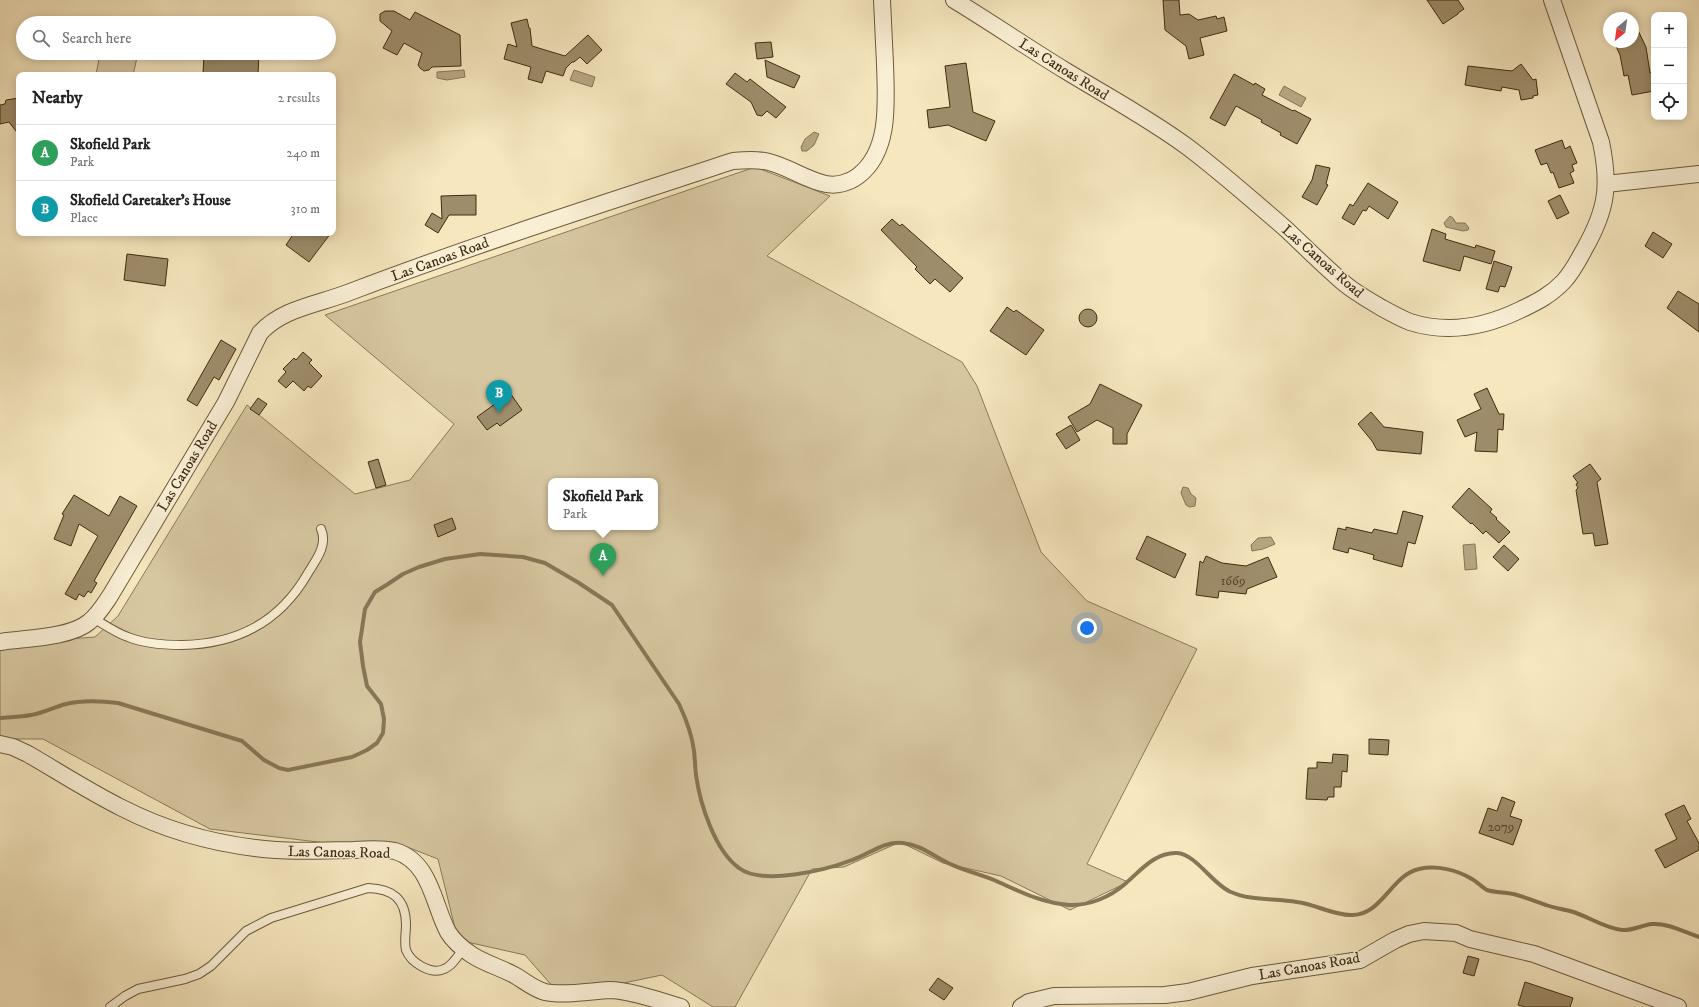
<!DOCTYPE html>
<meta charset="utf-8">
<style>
:root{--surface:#fff;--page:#f2f2f2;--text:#222;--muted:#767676;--line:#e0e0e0;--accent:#ea580c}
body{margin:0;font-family:"IM FELL DW Pica",serif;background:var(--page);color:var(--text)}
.controls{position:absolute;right:12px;top:12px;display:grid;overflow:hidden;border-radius:8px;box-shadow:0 2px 10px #0003}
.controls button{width:36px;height:36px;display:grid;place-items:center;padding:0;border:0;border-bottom:1px solid var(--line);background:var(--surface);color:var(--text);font:20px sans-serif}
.compass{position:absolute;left:1603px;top:12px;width:36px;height:36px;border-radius:50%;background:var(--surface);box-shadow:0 2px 10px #0003;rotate:209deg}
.you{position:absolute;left:1087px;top:628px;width:14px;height:14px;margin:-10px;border:3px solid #fff;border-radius:50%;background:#1a73e8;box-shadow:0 0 0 6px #1a73e833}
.badge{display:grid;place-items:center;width:26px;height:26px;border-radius:50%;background:var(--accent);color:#fff;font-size:13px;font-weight:700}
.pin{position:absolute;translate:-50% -33px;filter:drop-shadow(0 1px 2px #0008)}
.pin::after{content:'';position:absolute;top:21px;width:14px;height:12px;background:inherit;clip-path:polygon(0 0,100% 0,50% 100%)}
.popup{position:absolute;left:548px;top:478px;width:110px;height:52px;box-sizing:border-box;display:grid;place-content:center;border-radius:8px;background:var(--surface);filter:drop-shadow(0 1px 3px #0005);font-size:13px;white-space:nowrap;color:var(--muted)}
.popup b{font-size:15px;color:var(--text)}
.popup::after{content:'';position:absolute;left:50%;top:100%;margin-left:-8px;border:8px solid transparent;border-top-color:var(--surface)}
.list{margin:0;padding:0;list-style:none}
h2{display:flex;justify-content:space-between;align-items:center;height:52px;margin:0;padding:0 16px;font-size:17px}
h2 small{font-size:13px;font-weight:400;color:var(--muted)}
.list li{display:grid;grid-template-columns:26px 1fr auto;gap:12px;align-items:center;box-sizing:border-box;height:56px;padding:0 16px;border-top:1px solid var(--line)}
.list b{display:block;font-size:15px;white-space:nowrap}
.list p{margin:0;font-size:13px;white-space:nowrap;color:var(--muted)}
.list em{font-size:13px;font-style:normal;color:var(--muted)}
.icon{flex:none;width:22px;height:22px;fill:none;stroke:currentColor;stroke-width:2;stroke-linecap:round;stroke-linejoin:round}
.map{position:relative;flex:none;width:1699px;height:1007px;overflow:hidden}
.search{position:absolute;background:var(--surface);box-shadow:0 2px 10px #0003;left:16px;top:16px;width:320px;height:44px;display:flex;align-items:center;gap:10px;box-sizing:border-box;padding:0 14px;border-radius:22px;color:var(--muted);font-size:15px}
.panel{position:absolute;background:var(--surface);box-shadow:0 2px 10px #0003;left:16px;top:72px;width:320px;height:164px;border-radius:8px}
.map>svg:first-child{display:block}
.green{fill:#d7c7a1;stroke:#8a7a59;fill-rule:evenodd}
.water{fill:#b7a784;stroke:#877656}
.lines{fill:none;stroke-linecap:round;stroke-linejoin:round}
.stream{stroke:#877656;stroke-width:4}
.building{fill:#9e8d6b;stroke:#3e2c11}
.service-casing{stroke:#6c5b3c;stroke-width:10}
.minor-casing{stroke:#6c5b3c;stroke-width:18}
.service{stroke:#f9efd5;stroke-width:8}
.minor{stroke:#f9efd5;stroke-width:16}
.labels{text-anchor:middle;stroke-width:3;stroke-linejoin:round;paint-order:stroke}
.number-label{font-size:13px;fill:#564428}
.street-label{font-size:15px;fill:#3e2c11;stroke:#f9efd5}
</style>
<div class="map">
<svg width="1699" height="1007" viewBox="0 0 1699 1007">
<rect width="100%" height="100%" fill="#f6e7bf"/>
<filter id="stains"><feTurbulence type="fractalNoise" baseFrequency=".005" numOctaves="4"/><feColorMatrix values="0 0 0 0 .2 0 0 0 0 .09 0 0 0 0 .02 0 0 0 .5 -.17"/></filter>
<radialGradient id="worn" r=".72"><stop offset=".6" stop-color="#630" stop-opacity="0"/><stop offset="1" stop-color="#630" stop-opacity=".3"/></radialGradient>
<!-- green -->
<path class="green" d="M100,53H138L133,75H96Z
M755,167L830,196L767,256L962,362L977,386L1041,552L1087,601L1197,649L1087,864L1128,882L1070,910L1001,876L943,863L900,842L844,867L812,869L735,1007H713L662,975L561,996L525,955L458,940L438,859L407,847L379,845L359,847L210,829L43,739H0V644L95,637L118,616L247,405L355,494L410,480L454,424L325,315ZM551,481H655V527H551Z"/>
<!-- water -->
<path class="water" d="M464,70L465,77L447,80L437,78V72Z
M574,70L595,77L592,87L570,80Z
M1284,86L1306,98L1301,107L1279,95Z
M814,132L819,134L814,145L807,151H802L801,147L805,139Z
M1450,216L1453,218L1456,223H1465L1469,228L1468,230L1463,231L1446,227L1444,223Z
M1183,487L1188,488L1191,494L1196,498L1195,506L1190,507L1186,505L1181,493Z
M1271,537L1275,544L1263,549L1252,551L1251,545L1258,538Z
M1475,544L1477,569L1465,570L1463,545Z"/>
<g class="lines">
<!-- stream -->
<path class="stream" d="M0,718C10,717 21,717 31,715C43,713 54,707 66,704C83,700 101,701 118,703L242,741L264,760L279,768L288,770L352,757L367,750L377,743L383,733L384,719L381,704L367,686L363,666L360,642L365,609L375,592L388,584L403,574L419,567L445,559L480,554L523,557L545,563L579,583L612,605L679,704C686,719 692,734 694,751C695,759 695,767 696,775C700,804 715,851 739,868C762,886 826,870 852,860C870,854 883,841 903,843C921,845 933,856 948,863C962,870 979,874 994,880C1019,891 1041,903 1069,905C1089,906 1110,897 1125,884C1140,871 1155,852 1177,853C1196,854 1213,885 1231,892C1251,901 1275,898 1297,902C1315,904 1332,915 1351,915C1382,916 1391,875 1419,869C1437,865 1457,870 1472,879C1477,882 1482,887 1487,890C1496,893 1508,892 1517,895C1527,898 1537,902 1546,905C1554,908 1562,909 1570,911C1588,916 1604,928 1622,930C1632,931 1642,925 1652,924C1668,923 1684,932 1699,937"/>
</g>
<!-- building -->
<path class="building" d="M1163,0H1179L1180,15L1189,14L1198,20L1216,16L1217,19L1224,17L1227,31L1200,38L1204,55L1189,59L1186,46L1165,30Z
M1427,0H1458L1464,9L1458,13V14L1443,24Z
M385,11H394L410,20L415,12L460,35L461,66L432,67L429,70L424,71L420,68L418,65L422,53L404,43L397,55L383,48L392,31L380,21V14Z
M527,19L529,28H530L532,46L565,56L588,35L602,50L587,64L580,57L574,62H572L566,68L563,76L546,71L542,83L528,79L531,67L504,59L508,44L517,47L511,23Z
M1633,20L1646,47L1650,73L1654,72V91L1632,95L1628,75L1624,76L1620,55L1614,42H1633Z
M771,42L773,57L757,59L755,43Z
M204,53H259L258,75L203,74Z
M765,60L800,76L794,88L767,77Z
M966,63L973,112L995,121L986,141L948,125L929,128L927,110L950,107L945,66Z
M1521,64L1533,80L1536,79L1538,95L1533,96V98L1521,100L1519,90L1502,87L1501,91L1465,85L1468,66L1512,71Z
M735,73L747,82L750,79L786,107L776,118L767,111L762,116L757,115L751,102L726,84Z
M1234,74L1254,85L1255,83L1265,89L1262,95L1293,111L1294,110L1311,119L1297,144L1280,135L1281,133L1261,122L1262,120L1236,106L1225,126L1210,118Z
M19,98V135L9,122L0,124V105L5,104L6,100Z
M1562,140L1565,149L1570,146L1577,163L1572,165L1574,171L1570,173L1574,183L1559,188L1553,172L1551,173L1547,163L1541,165L1535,150Z
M1316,165L1330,168L1326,184L1328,185L1317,205L1302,197L1312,180Z
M1368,183L1398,202L1388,219L1369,206L1366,211L1363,210L1354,225L1342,218L1350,204L1353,206Z
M476,195V215H449L438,233L425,225L432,213L442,219L441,196Z
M1560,195L1569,213L1557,219L1548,201Z
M892,219L900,226L902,224L963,278L950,292L935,279L930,284L915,269L917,267L881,230Z
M1432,229L1446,234L1445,239L1475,248L1476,245L1495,251L1491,264L1464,256L1460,271L1423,261Z
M1653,232L1672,244L1663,258L1645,246Z
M294,233H331L309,262L286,245Z
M127,254L168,259L165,286L124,280Z
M1494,261L1512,267L1505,287L1500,286L1498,292L1486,289Z
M1678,291L1699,304V332L1667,308Z
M1007,307L1014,312L1016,310L1044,330L1026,355L990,331Z
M1079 318a9 9 0 1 1 18 0a9 9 0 1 1-18 0Z
M221,340L236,349L219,380L214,377L197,406L187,400Z
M303,352L312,360L309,363L322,376L311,388L308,386L304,391L293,381L286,388L278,381L286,372L283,369L294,358L296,360Z
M1100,384L1142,405L1127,434V444H1113V428L1097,420L1077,432L1068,417L1090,404Z
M1487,388L1499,414H1504L1503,430L1498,429L1497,452L1475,451L1477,432L1465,437L1457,420L1481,409L1474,394Z
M510,393L522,410L500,426L497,423L487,430L477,417Z
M258,398L267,404L259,415L250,409Z
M1371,412L1384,427L1423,432L1421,454L1377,450L1372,441L1358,424Z
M1071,425L1080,440L1066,449L1056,434Z
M378,459L386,485L376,488L368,462Z
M1590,464L1601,479L1597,482L1608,544L1595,546L1593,533L1583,534L1576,490L1578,488L1576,484L1578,483L1573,476Z
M1469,488L1492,509L1490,512L1497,518L1496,519L1510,532L1499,543L1486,531L1483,534L1472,523L1471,524L1452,507Z
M74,495L109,516L120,496L137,506L94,581L97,583L91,593L88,591L84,597L79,594L76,600L65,594L98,536L79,524L71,546L54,539L64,515L62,514Z
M1403,511L1423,516L1415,544L1408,542L1402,567L1373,559L1374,555L1349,548L1348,553L1333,549L1338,528L1346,530V527L1372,533L1374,529L1397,534Z
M452,518L456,529L438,537L434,525Z
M1147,536L1186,554L1175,578L1136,559Z
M1504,545L1519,559L1508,571L1493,557Z
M1206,556L1222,563L1246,566L1268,557L1277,577L1247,589L1246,594L1219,591L1218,598L1196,595L1200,561L1203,563Z
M1369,739L1389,740L1388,755L1369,754Z
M1333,754L1348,755L1347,772L1342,771L1341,787H1334V797H1328L1327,800L1306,799L1308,768H1317V762L1332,763Z
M1502,797L1515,802L1510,816L1522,820L1513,845L1479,833L1488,808L1497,811Z
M1684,805L1691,819L1687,821L1699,843V850L1665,868L1655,850L1677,839L1665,814Z
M1468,956L1479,959L1474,976L1463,973Z
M938,978L953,988L944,1000L929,990Z
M1525,982L1573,998L1570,1007H1525L1518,1005Z"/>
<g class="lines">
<!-- service casing -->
<g class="service-casing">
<path id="service" d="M93,618C105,625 116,633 128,637C145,644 164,645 182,645C238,644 280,622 308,573C316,560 328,545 321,529
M110,1007L125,996L138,989L185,979L199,974L211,966L246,931L271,918L368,888C393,889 406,899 406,925C406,933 404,942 406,950C411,963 431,975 444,969C452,966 458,956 463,949"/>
</g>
<!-- minor casing -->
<g class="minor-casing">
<path id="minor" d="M954,0C992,23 1028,48 1066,71C1107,96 1150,119 1189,148C1223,174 1255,202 1287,230C1306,248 1325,267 1345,284C1356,293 1370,301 1382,308C1391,313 1400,318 1410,322C1448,334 1485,327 1520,310C1537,302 1551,295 1564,281C1573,271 1579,259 1585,248C1607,209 1610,185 1601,142L1552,0
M1606,184L1699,174
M0,642C25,638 70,638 89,622C98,615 104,605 110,596L226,402L260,333C282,308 320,304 350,292C476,244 605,203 733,161C745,160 757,159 769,162C789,167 806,180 826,184C836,186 849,183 858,176C891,151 886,101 885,64C884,42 883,21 882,0
M0,744L13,747L28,754C59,772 90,792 122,808C171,833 222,846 276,850C301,852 328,850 354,850C367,849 382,848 395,851C431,862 433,904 448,932C454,942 463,949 472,955C486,964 502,968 516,976C526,982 534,989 545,992C562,996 591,991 609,990C629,990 661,1001 681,1007
M1021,1007L1029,1002L1054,996L1165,995L1188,992L1252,976L1360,960L1395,940L1409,934L1424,931L1456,933L1470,939L1534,954L1678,1007"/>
</g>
<!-- service -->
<use href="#service" class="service"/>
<!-- minor -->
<use href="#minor" class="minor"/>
</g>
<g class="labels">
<!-- number labels -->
<g class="number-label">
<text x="1233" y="585">1669</text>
<text x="1501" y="831">2079</text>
</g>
<!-- street labels -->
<g class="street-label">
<text transform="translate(1064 69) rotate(32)" y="5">Las Canoas Road</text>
<text transform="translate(440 259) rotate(-20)" y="5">Las Canoas Road</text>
<text transform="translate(1323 261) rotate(41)" y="5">Las Canoas Road</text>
<text transform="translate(187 466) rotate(-59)" y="5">Las Canoas Road</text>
<text transform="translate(339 852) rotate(1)" y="5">Las Canoas Road</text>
<text transform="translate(1309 966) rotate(-10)" y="5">Las Canoas Road</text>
</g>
</g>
<rect width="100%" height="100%" filter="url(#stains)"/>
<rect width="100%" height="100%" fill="url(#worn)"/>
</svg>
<div class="controls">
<button>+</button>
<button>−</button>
<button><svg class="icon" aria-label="locate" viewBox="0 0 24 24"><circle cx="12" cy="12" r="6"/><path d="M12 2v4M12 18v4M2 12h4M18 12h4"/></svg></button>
</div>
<svg class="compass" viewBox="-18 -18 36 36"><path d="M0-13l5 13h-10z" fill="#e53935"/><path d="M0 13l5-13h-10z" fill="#767676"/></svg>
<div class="you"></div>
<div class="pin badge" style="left:603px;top:576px;background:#2e9e5b">A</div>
<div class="popup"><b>Skofield Park</b>Park</div>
<div class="pin badge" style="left:499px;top:413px;background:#0f9aa8">B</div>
<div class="search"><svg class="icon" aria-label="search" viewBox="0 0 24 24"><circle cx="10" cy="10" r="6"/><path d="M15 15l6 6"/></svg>Search here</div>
<section class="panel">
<h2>Nearby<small>2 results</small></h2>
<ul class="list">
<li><span class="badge" style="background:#2e9e5b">A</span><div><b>Skofield Park</b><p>Park</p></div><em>240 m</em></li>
<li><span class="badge" style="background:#0f9aa8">B</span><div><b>Skofield Caretaker's House</b><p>Place</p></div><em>310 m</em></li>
</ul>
</section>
</div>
